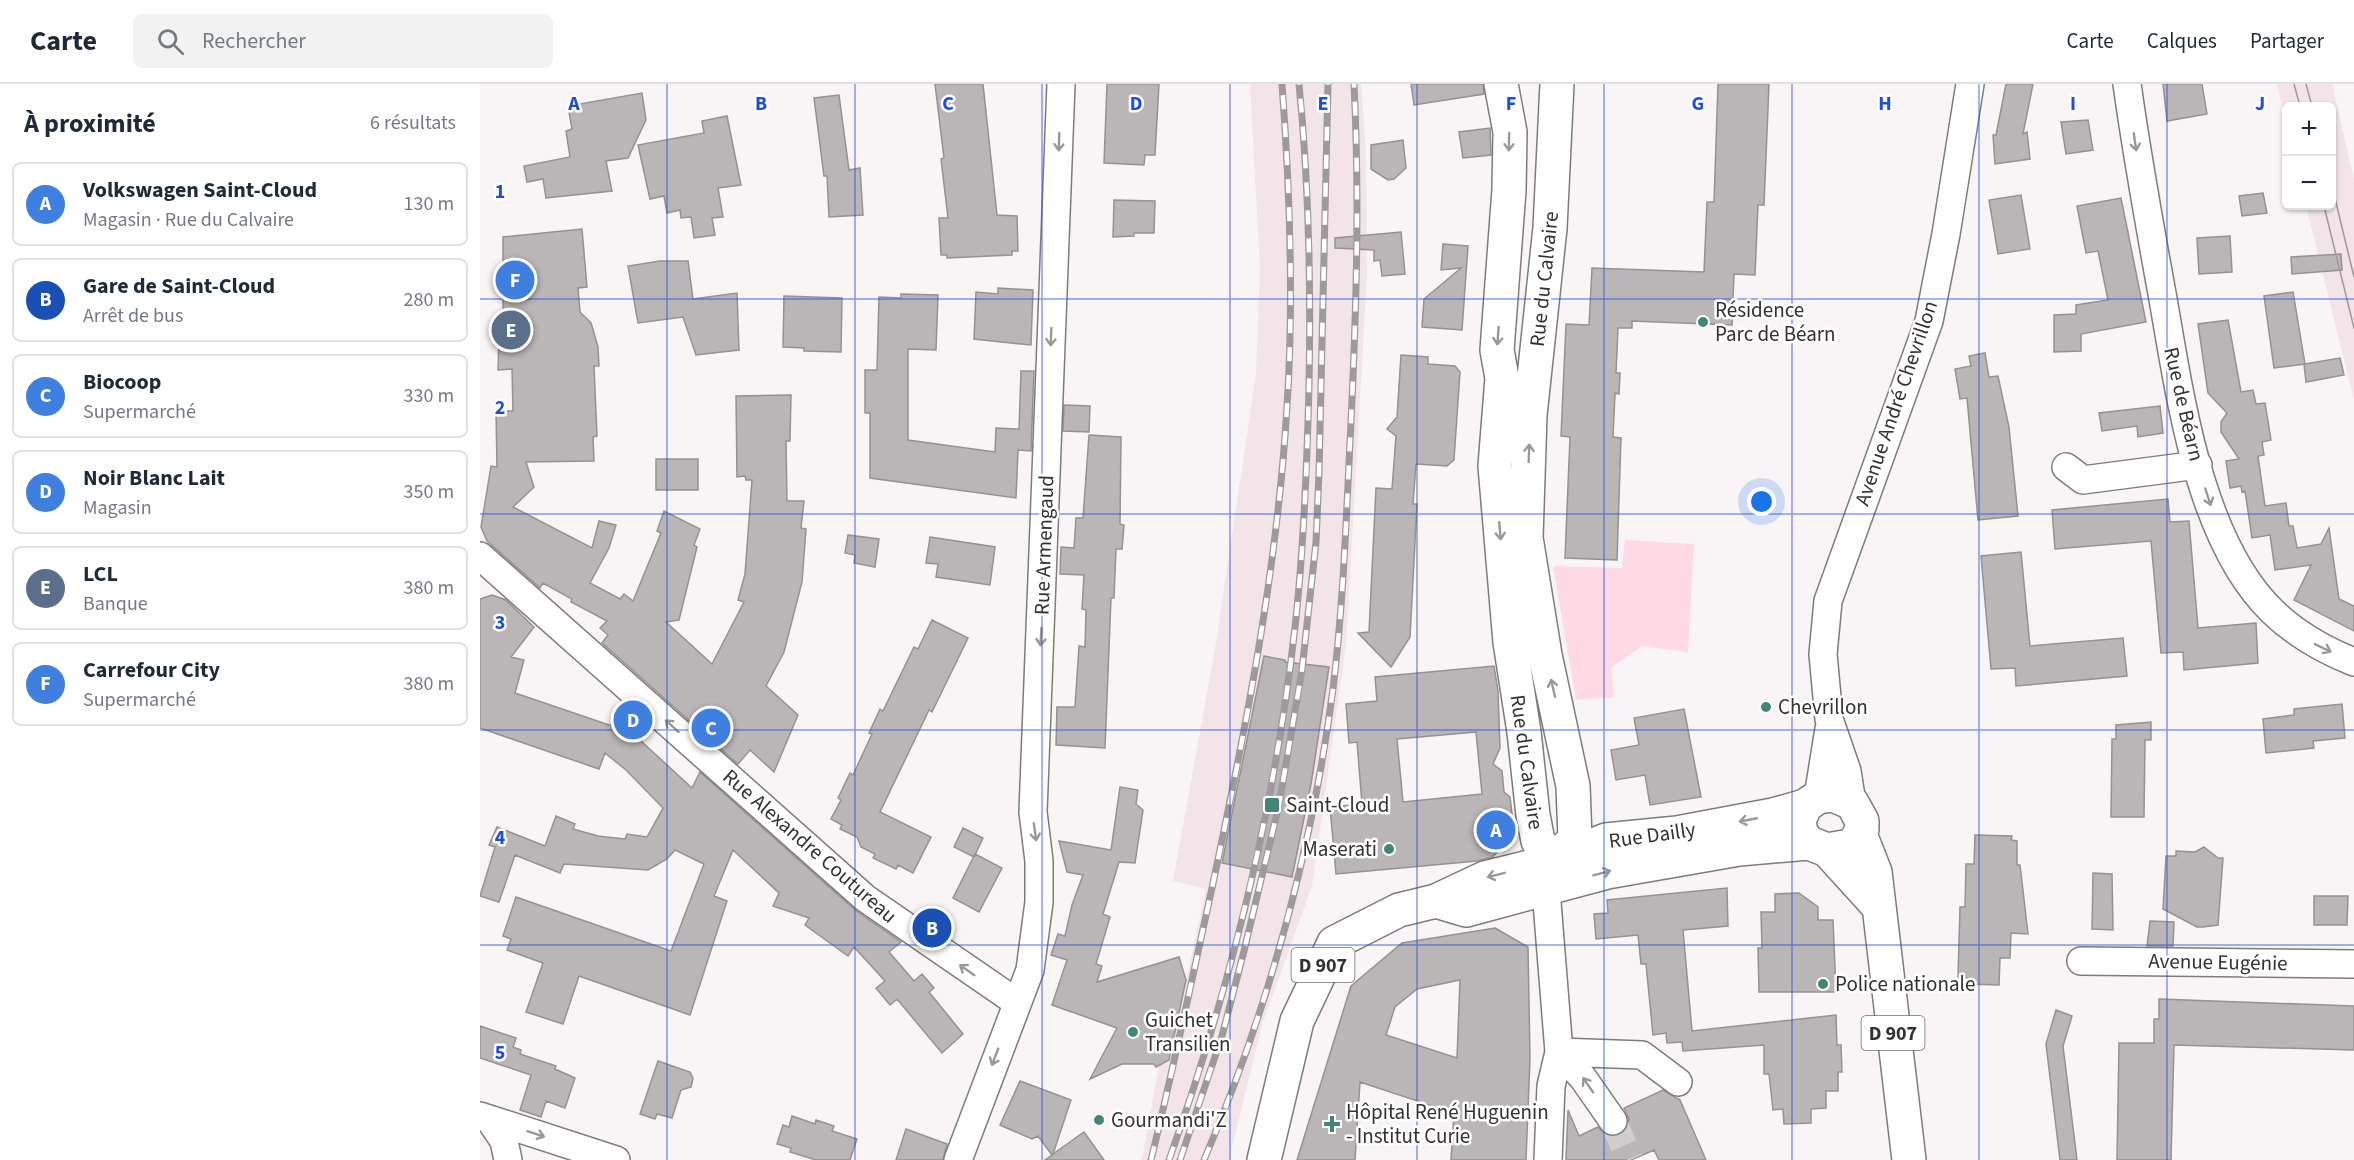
<!DOCTYPE html>
<html lang="fr">
<meta charset="utf-8">
<style>
:root{--surface:#fff;--page:#f2f2f3;--text:#1f2937;--muted:#747a83;--line:#e0e1e3;--accent:#438679}
body{margin:0;font-family:"Source Sans 3",sans-serif;background:var(--page);color:var(--text)}
.controls{position:absolute;right:18px;top:18px;display:grid;overflow:hidden;border-radius:9px;box-shadow:0 2px 4px #0004}
.controls button{width:54px;height:54px;display:grid;place-items:center;padding:0;border:0;border-bottom:2px solid var(--line);background:var(--surface);color:var(--text);font:30px sans-serif}
.you{position:absolute;left:1282px;top:418px;width:21px;height:21px;margin:-15px;border:4px solid #fff;border-radius:50%;background:#1a73e8;box-shadow:0 0 0 9px #1a73e833}
.badge{display:grid;place-items:center;width:39px;height:39px;border-radius:50%;background:var(--accent);color:#fff;font-size:20px;font-weight:700}
.pin{position:absolute;translate:-50% -50%;border:3px solid #fff;box-shadow:0 2px 6px #0006}
.list{margin:0;padding:0;list-style:none}
h2{display:flex;justify-content:space-between;align-items:center;height:78px;margin:0;padding:0 24px;font-size:26px}
h2 small{font-size:20px;font-weight:400;color:var(--muted)}
.list li{display:grid;grid-template-columns:39px 1fr auto;gap:18px;align-items:center;box-sizing:border-box;height:84px;margin:0 12px 12px;padding:0 12px;border:2px solid var(--line);border-radius:9px}
.list b{display:block;font-size:22px;white-space:nowrap}
.list p{margin:0;font-size:20px;white-space:nowrap;color:var(--muted)}
.list em{font-size:20px;font-style:normal;color:var(--muted)}
.icon{flex:none;width:33px;height:33px;fill:none;stroke:currentColor;stroke-width:2;stroke-linecap:round;stroke-linejoin:round}
.map{position:relative;flex:none;width:1874px;height:1076px;overflow:hidden}
header{display:flex;align-items:center;gap:36px;box-sizing:border-box;height:84px;padding:0 30px;background:var(--surface);border-bottom:2px solid var(--line)}
header strong{font-size:28px}
nav{display:flex;gap:33px;margin-inline-start:auto;font-size:21px}
.search{width:420px;height:54px;background:var(--page);display:flex;align-items:center;gap:15px;box-sizing:border-box;padding:0 21px;border-radius:9px;color:var(--muted);font-size:22px}
main{display:flex}
aside{flex:1;background:var(--surface)}
.map>svg:first-child{display:block}
.built{fill:#f2e4e8}
.green{fill:#ffd9e4}
.building{fill:#bab5b7;stroke:#969192;stroke-width:1.5;fill-rule:evenodd}
.lines{fill:none;stroke-linecap:round;stroke-linejoin:round}
.minor-tunnel{stroke:#d1cdce;stroke-width:27;stroke-dasharray:27 14;stroke-linecap:butt}
.minor-casing{stroke:#7f7b7c;stroke-width:30}
.major-casing{stroke:#7f7b7c;stroke-width:36}
.minor{stroke:#fff;stroke-width:27}
.major{stroke:#fff;stroke-width:33}
.tram{stroke:#9e9a9b;stroke-width:1.5}
.rail-casing{stroke:#9e9a9b;stroke-width:7}
.rail{stroke:#fff;stroke-width:4.5;stroke-dasharray:14;stroke-linecap:butt}
.oneway{stroke:#999898}
.grid{fill:none;stroke:#1d4ed8;stroke-width:1.5;stroke-opacity:0.55}
.poi-dot{fill:#438679;stroke:#fff;stroke-width:2}
.labels{text-anchor:middle;stroke-width:5;stroke-linejoin:round;paint-order:stroke}
.shield{fill:#fff;stroke:#706f6f;stroke-width:1.5}
.shield-label{font-size:20px;font-weight:bold;fill:#333131}
.street-label{font-size:21px;fill:#333131;stroke:#fff}
.poi-label{font-size:21px;fill:#333131;stroke:#fff;text-anchor:start}
.grid-label{font-size:20px;text-anchor:middle;font-weight:bold;fill:#1d4ed8;stroke:#fff;stroke-width:5;stroke-linejoin:round;paint-order:stroke}
</style>
<header>
<strong>Carte</strong>
<div class="search"><svg class="icon" aria-label="search" viewBox="0 0 24 24"><circle cx="10" cy="10" r="6"/><path d="M15 15l6 6"/></svg>Rechercher</div>
<nav><a>Carte</a><a>Calques</a><a>Partager</a></nav>
</header>
<main>
<aside>
<h2>À proximité<small>6 résultats</small></h2>
<ul class="list">
<li><span class="badge" style="background:#3f7fe0">A</span><div><b>Volkswagen Saint-Cloud</b><p>Magasin · Rue du Calvaire</p></div><em>130 m</em></li>
<li><span class="badge" style="background:#1a4fb4">B</span><div><b>Gare de Saint-Cloud</b><p>Arrêt de bus</p></div><em>280 m</em></li>
<li><span class="badge" style="background:#3f7fe0">C</span><div><b>Biocoop</b><p>Supermarché</p></div><em>330 m</em></li>
<li><span class="badge" style="background:#3f7fe0">D</span><div><b>Noir Blanc Lait</b><p>Magasin</p></div><em>350 m</em></li>
<li><span class="badge" style="background:#5c6f8a">E</span><div><b>LCL</b><p>Banque</p></div><em>380 m</em></li>
<li><span class="badge" style="background:#3f7fe0">F</span><div><b>Carrefour City</b><p>Supermarché</p></div><em>380 m</em></li>
</ul>
</aside>
<div class="map">
<svg width="1874" height="1076" viewBox="0 0 1874 1076">
<rect width="100%" height="100%" fill="#f9f4f5"/>
<!-- built -->
<path class="built" d="M770,0H881L886,68L887,189L866,561L832,802L782,941L749,1076H662L679,981L689,976L726,805L693,797L735,565L776,290L780,184Z
M1797,0H1852L1874,95V316L1826,122H1852V22H1806V40Z"/>
<!-- green -->
<path class="green" d="M1145,456L1214,460L1208,568L1162,562L1131,584L1134,613L1096,616L1073,482L1142,484Z"/>
<!-- building -->
<path class="building" d="M455,0H503L517,131L537,132L538,167H532V171L467,174V171H461L459,134H468L461,75L464,74Z
M627,0H679L675,71H665L664,81L624,79Z
M931,0H1003L1004,10L934,21Z
M1238,0H1289L1284,121H1278L1275,191L1254,190L1252,241L1152,237V244H1138L1136,289H1140L1139,310L1135,309L1133,353L1141,354L1137,476L1085,474L1090,353L1081,352L1086,240L1109,241L1112,184L1224,188L1227,118H1234Z
M1526,0H1553L1543,50L1547,48L1550,75L1515,80L1513,51H1516Z
M1683,0H1722L1727,30L1687,37Z
M162,9L166,36L148,74L126,77L132,107L66,114L63,95L47,98L44,82L90,73L86,47L92,45L88,22Z
M359,11L369,86L380,84L383,131L349,133L347,92H344L334,14Z
M247,32L261,101L238,104L243,133L232,134L235,151L214,154L211,133L201,134L200,126L187,129L184,112L170,115L158,61L224,49L222,37Z
M1608,36L1613,66L1586,70L1581,38Z
M1010,44L1011,71L983,74L979,48Z
M923,56L926,84L914,95L908,96L891,85V61Z
M1783,109L1787,129L1762,132L1759,112Z
M1541,111L1550,165L1518,170L1509,116Z
M1641,114L1666,238L1601,250V267L1574,268V231L1596,230V221L1628,216L1618,167L1606,169L1597,122Z
M634,116L675,117L674,149H654V152L633,153Z
M102,145L107,203L98,204L100,228L111,239L118,263L119,282H114L117,352L113,353L114,377L46,378L54,403L33,423L112,464L119,437L136,441L129,464L110,499L140,515L144,510L153,517L181,449L177,447L184,427L220,445L214,461L217,463L199,536L186,538L232,580L264,518L258,516L265,490L272,396H266L265,392L257,393L256,312L311,311L310,357H306L307,417H324L321,444L326,445L322,498L304,568L286,602L318,631L294,688L270,666L258,680L122,559L128,551L120,544L127,537L91,518L92,515L63,499L60,504L7,457L1,443L11,382L17,383L16,327H33L32,285L18,286L20,227H23V153Z
M921,148L925,190L902,192L900,176L894,177V166L855,164V154Z
M1750,152L1752,188L1719,190L1717,154Z
M963,160L988,162L982,246L942,243L944,215L981,184L961,186Z
M1861,170L1862,186L1812,190L1811,173Z
M180,177H208L213,215L257,209L259,266L216,271L203,233L158,239L148,182Z
M518,204L553,206L551,261L494,255L496,208L518,210Z
M1813,208L1825,280L1794,284L1784,212Z
M421,210L458,211L456,266L428,265V356L515,368L516,344L539,345L541,287H554L551,367L538,366L536,414L390,394V329H385V286H397L399,213L421,214Z
M304,212L362,214L361,268L324,267V264L303,263Z
M1748,236L1761,308L1773,306L1776,320L1785,319L1791,356L1782,358L1784,371L1778,372L1785,422L1806,419L1809,442H1813L1817,464L1841,460L1849,444L1859,515L1874,522V547L1814,516L1831,481L1795,486L1790,451L1772,454L1765,407L1762,408L1761,402L1750,404L1746,377L1759,375L1741,348V338L1747,329L1728,309L1718,240Z
M1505,269L1509,293L1518,292L1529,343L1538,432L1498,436L1487,314L1480,315L1475,285L1491,282L1489,272Z
M921,271L948,273V280L975,282L980,288L974,376L967,382L936,380L933,420H937L930,553L911,583L878,549L889,548L896,404L912,405L916,352L907,345L917,333Z
M1860,274L1864,291L1826,298L1824,280Z
M584,321L610,322L609,348L583,347Z
M1680,322L1683,349L1658,353L1657,342L1622,347L1619,329Z
M609,351L641,353L640,440L644,441L642,465H636L634,514H631L625,664L576,661L577,623H595L599,562L605,563L606,526L602,525L604,491L580,490L581,463L594,464L596,434H603Z
M176,375H218V406H176Z
M1688,415L1690,438L1709,437L1718,544L1776,539L1778,579L1704,586L1703,568L1681,569L1671,457L1575,465L1572,426Z
M368,451L399,455L395,483L374,479L375,471L365,469Z
M450,453L515,463L510,501L456,493L458,480L446,479Z
M1541,468L1550,562L1643,554L1647,592L1536,602L1535,584L1511,585L1501,472Z
M12,511L26,516L54,543L31,573L44,576L35,609L135,643L143,621L164,639L162,658L212,704L220,688L375,826L421,858L409,868L434,897L442,890L454,904L449,908L483,950L462,969L417,915L410,921L396,904L405,897L374,863L368,872L325,841L329,834L293,822L299,809L253,766L234,812L247,817L210,931L99,892L83,940L46,928L63,879L27,866L31,855L23,852L36,813L191,867L224,780L195,766L187,775L168,786L84,780L80,789L35,771L19,818L0,812L15,763L9,761L17,743L65,762L76,732L95,740L93,745L118,752L145,755L147,750L167,753L183,724L146,686L125,669L119,685L0,644V515Z
M452,536L488,554L452,628L449,626L400,728L451,753L433,789L418,781L416,785L393,774L395,770L381,763L377,753L360,745L362,741L351,735L361,716L358,714L370,689L373,691L392,650L389,649L400,625L403,627L434,563L438,565Z
M784,572L805,576V578L849,583L831,700L812,793L742,779Z
M1014,582L1018,607L1020,664L1013,680L1022,687L1024,708L1030,713L1034,747L1013,773L997,777L856,790L850,723L882,720L877,658L869,659L866,620L897,617L895,593ZM996,648L1002,710L923,718L917,655Z
M1862,620L1865,654L1833,657L1834,664L1786,669L1783,635L1814,631V625Z
M1204,625L1221,713L1170,721L1165,691L1136,696L1131,666L1159,661L1154,634Z
M1671,638V656H1665L1664,733H1631L1632,655H1636V641Z
M640,703L658,706L656,720L663,726L655,779L639,778L623,830L630,833L616,880L622,882L617,898L699,873L706,896L689,976L676,983L674,980H642L610,995L637,944L572,921L587,876L571,871L578,850L585,852L592,821L603,791L587,788L579,757L631,766Z
M483,744L503,754L494,773L474,763Z
M1495,751L1532,752L1531,756L1537,757V781H1540L1548,850L1531,849L1530,874H1520L1519,901L1489,900V894L1478,893L1480,823H1485L1486,780H1494Z
M1724,763L1738,774H1743L1738,841L1723,843H1717L1683,825L1686,772H1696V767L1715,768Z
M495,770L522,784L499,828L473,814Z
M1613,789L1632,790L1633,846L1612,845Z
M1247,804L1248,842L1203,846L1212,947L1356,931L1357,961H1361L1362,988H1358V1007H1346V1024L1331,1025V1039L1304,1040L1303,1025L1293,1026L1289,990H1284V961L1203,967L1202,958L1187,959L1186,949L1173,951L1166,880H1161L1158,851L1116,855L1114,830L1128,829L1127,816Z
M1319,809L1338,823V836H1353L1356,908H1279L1278,864H1282L1281,828H1295V810Z
M1834,812H1868L1867,841H1834Z
M1670,837L1694,838L1693,862H1667Z
M1015,844L1048,863L1050,974L1046,1076H971L974,1029L880,998L875,1076H817L871,902L922,859ZM980,896L977,974L906,951L915,923L937,905Z
M1679,915L1874,922V966L1694,961L1691,1076H1637L1639,959H1674V935H1679Z
M1576,926L1592,932L1583,962L1597,1076H1580L1566,960Z
M0,942L36,954L33,963L41,966L40,970L76,982L75,985L95,994L85,1024L66,1017L61,1033L40,1026L51,991L0,974Z
M178,977L210,988L213,994L211,1003L201,1006L192,1034L177,1030L175,1035L160,1030Z
M540,997L591,1016L573,1070L604,1048L624,1076H565L572,1071L558,1052L552,1055L520,1041Z
M1183,1006L1200,1016L1226,1076H1179L1174,1066L1151,1076H1086L1088,1026L1099,1052L1118,1043L1126,1051L1135,1053L1142,1050L1147,1043L1149,1035L1144,1024Z
M312,1032L335,1040L336,1036L354,1042L352,1047L377,1055L370,1076H336L310,1068L311,1064L297,1060L303,1041L309,1043Z
M426,1045L467,1060L463,1076H416Z"/>
<g class="lines">
<!-- minor-tunnel -->
<path class="minor-tunnel" d="M1133,1037L1150,1076"/>
<!-- minor casing -->
<g class="minor-casing">
<path id="minor" d="M1647,0C1657,72 1670,144 1683,215C1700,312 1719,457 1793,528C1817,551 1844,566 1874,578
M1586,383L1603,396L1718,381
M0,472L385,814L536,918
M1338,713L1349,645
M1372,719L1367,687L1349,635L1343,570L1348,517L1449,237L1466,150L1490,0
M1601,877L1874,880
M1079,968L1162,971L1198,998
M1079,968L1103,994L1133,1037
M0,1032L136,1076
M10,1036L24,1057L28,1076
M478,1076L550,886L559,818V777L553,728L581,0
M1068,1076L1071,1002L1079,968L1066,806L1071,786"/>
</g>
<!-- major casing -->
<g class="major-casing">
<path id="major" d="M1021,0L1030,48L1029,106L1017,266L1022,294L1015,382L1030,558L1044,648L1053,731L1058,757L1073,777
M1380,750L1395,788L1429,1076
M1347,766L1397,821
M1073,777L1095,755L1093,702L1065,571L1046,454L1050,331L1070,144L1077,0
M956,817L986,826L1127,788L1259,765L1329,759
M784,1076L817,937L854,859L919,826L956,817L1005,794L1073,777L1126,756L1197,749L1293,731L1325,722L1338,713L1353,711L1372,719L1382,737V745L1376,757L1370,762L1347,766L1329,759L1321,749L1319,737L1325,722"/>
</g>
<!-- minor -->
<use href="#minor" class="minor"/>
<!-- major -->
<use href="#major" class="major"/>
<!-- tram -->
<path class="tram" d="M1814,0L1820,22
M1826,0L1832,22
M1852,102L1874,193
M1844,122L1874,244"/>
<!-- rail casing -->
<g class="rail-casing">
<path id="rail" d="M671,1076C693,986 712,895 732,804C766,643 797,488 807,323C814,216 810,107 802,0
M689,1076C750,905 795,723 815,543C824,463 827,382 829,302C831,201 829,100 819,0
M700,1076L742,952L764,867L799,721L822,586L836,458L839,389L848,0
M724,1076C788,926 832,766 853,605C863,523 866,440 870,358C876,238 880,119 874,0"/>
</g>
<!-- rail -->
<use href="#rail" class="rail"/>
</g>
<!-- one-way arrows -->
<defs><path id="oneway-shaft" d="M-6 0H5M1.5-3L5.5 0L1.5 3" fill="none" stroke-width="1.6" stroke-linecap="round" stroke-linejoin="round" transform="scale(1.5)"/></defs>
<g class="oneway">
<use href="#oneway-shaft" transform="translate(579 58) rotate(92)"/>
<use href="#oneway-shaft" transform="translate(1029 58) rotate(91)"/>
<use href="#oneway-shaft" transform="translate(1655 58) rotate(82)"/>
<use href="#oneway-shaft" transform="translate(1018 252) rotate(94)"/>
<use href="#oneway-shaft" transform="translate(571 253) rotate(92)"/>
<use href="#oneway-shaft" transform="translate(1049 369) rotate(-88)"/>
<use href="#oneway-shaft" transform="translate(1728 413) rotate(72)"/>
<use href="#oneway-shaft" transform="translate(1020 447) rotate(85)"/>
<use href="#oneway-shaft" transform="translate(561 553) rotate(93)"/>
<use href="#oneway-shaft" transform="translate(1843 564) rotate(26)"/>
<use href="#oneway-shaft" transform="translate(1073 604) rotate(-103)"/>
<use href="#oneway-shaft" transform="translate(192 642) rotate(-138)"/>
<use href="#oneway-shaft" transform="translate(1268 736) rotate(169)"/>
<use href="#oneway-shaft" transform="translate(555 748) rotate(82)"/>
<use href="#oneway-shaft" transform="translate(1122 789) rotate(-15)"/>
<use href="#oneway-shaft" transform="translate(1016 791) rotate(166)"/>
<use href="#oneway-shaft" transform="translate(487 886) rotate(-145)"/>
<use href="#oneway-shaft" transform="translate(515 973) rotate(111)"/>
<use href="#oneway-shaft" transform="translate(1108 1001) rotate(-125)"/>
<use href="#oneway-shaft" transform="translate(56 1050) rotate(18)"/>
</g>
<!-- grid -->
<path class="grid" d="M187,0V1076M375,0V1076M562,0V1076M750,0V1076M937,0V1076M1124,0V1076M1312,0V1076M1499,0V1076M1687,0V1076M0,215H1874M0,430H1874M0,646H1874M0,861H1874"/>
<!-- markers -->
<g class="poi-dot">
<circle cx="1223" cy="238" r="6"/>
<circle cx="1286" cy="623" r="6"/>
<rect x="784" y="713" width="16" height="16" rx="3"/>
<circle cx="909" cy="765" r="6"/>
<circle cx="1343" cy="900" r="6"/>
<circle cx="653" cy="948" r="6"/>
<circle cx="619" cy="1036" r="6"/>
<path d="M849 1031h6v6h6v6h-6v6h-6v-6h-6v-6h6z"/>
</g>
<g class="labels">
<!-- shield labels -->
<g class="shield">
<rect x="811.5" y="864" width="63" height="34" rx="4.5"/>
<rect x="1381.5" y="932" width="63" height="34" rx="4.5"/>
</g>
<g class="shield-label">
<text x="843" y="888">D 907</text>
<text x="1413" y="956">D 907</text>
</g>
<!-- street labels -->
<g class="street-label">
<text transform="translate(1064 195) rotate(-84)" y="7">Rue du Calvaire</text>
<text transform="translate(1416 319) rotate(-71)" y="7">Avenue André Chevrillon</text>
<text transform="translate(1704 320) rotate(77)" y="7">Rue de Béarn</text>
<text transform="translate(564 461) rotate(-88)" y="7">Rue Armengaud</text>
<text transform="translate(1047 678) rotate(82)" y="7">Rue du Calvaire</text>
<text transform="translate(1172 751) rotate(-8)" y="7">Rue Dailly</text>
<text transform="translate(330 762) rotate(41)" y="7">Rue Alexandre Coutureau</text>
<text transform="translate(1738 878) rotate(1)" y="7">Avenue Eugénie</text>
</g>
<!-- poi labels -->
<g class="poi-label">
<text x="1235" y="233">Résidence<tspan x="1235" dy="24">Parc de Béarn</tspan></text>
<text x="1298" y="630">Chevrillon</text>
<text x="806" y="728">Saint-Cloud</text>
<text x="897" y="772" text-anchor="end">Maserati</text>
<text x="1355" y="907">Police nationale</text>
<text x="665" y="943">Guichet<tspan x="665" dy="24">Transilien</tspan></text>
<text x="866" y="1035">Hôpital René Huguenin<tspan x="866" dy="24">- Institut Curie</tspan></text>
<text x="631" y="1043">Gourmandi'Z</text>
</g>
</g>
<g class="grid-label">
<text x="94" y="26">A</text>
<text x="281" y="26">B</text>
<text x="468" y="26">C</text>
<text x="656" y="26">D</text>
<text x="843" y="26">E</text>
<text x="1031" y="26">F</text>
<text x="1218" y="26">G</text>
<text x="1405" y="26">H</text>
<text x="1593" y="26">I</text>
<text x="1780" y="26">J</text>
<text x="20" y="114">1</text>
<text x="20" y="330">2</text>
<text x="20" y="545">3</text>
<text x="20" y="760">4</text>
<text x="20" y="975">5</text>
</g>
</svg>
<div class="controls">
<button>+</button>
<button>−</button>
</div>
<div class="you"></div>
<div class="pin badge" style="left:1016px;top:746px;background:#3f7fe0">A</div>
<div class="pin badge" style="left:452px;top:844px;background:#1a4fb4">B</div>
<div class="pin badge" style="left:231px;top:644px;background:#3f7fe0">C</div>
<div class="pin badge" style="left:153px;top:636px;background:#3f7fe0">D</div>
<div class="pin badge" style="left:31px;top:246px;background:#5c6f8a">E</div>
<div class="pin badge" style="left:35px;top:196px;background:#3f7fe0">F</div>
</div>
</main>
